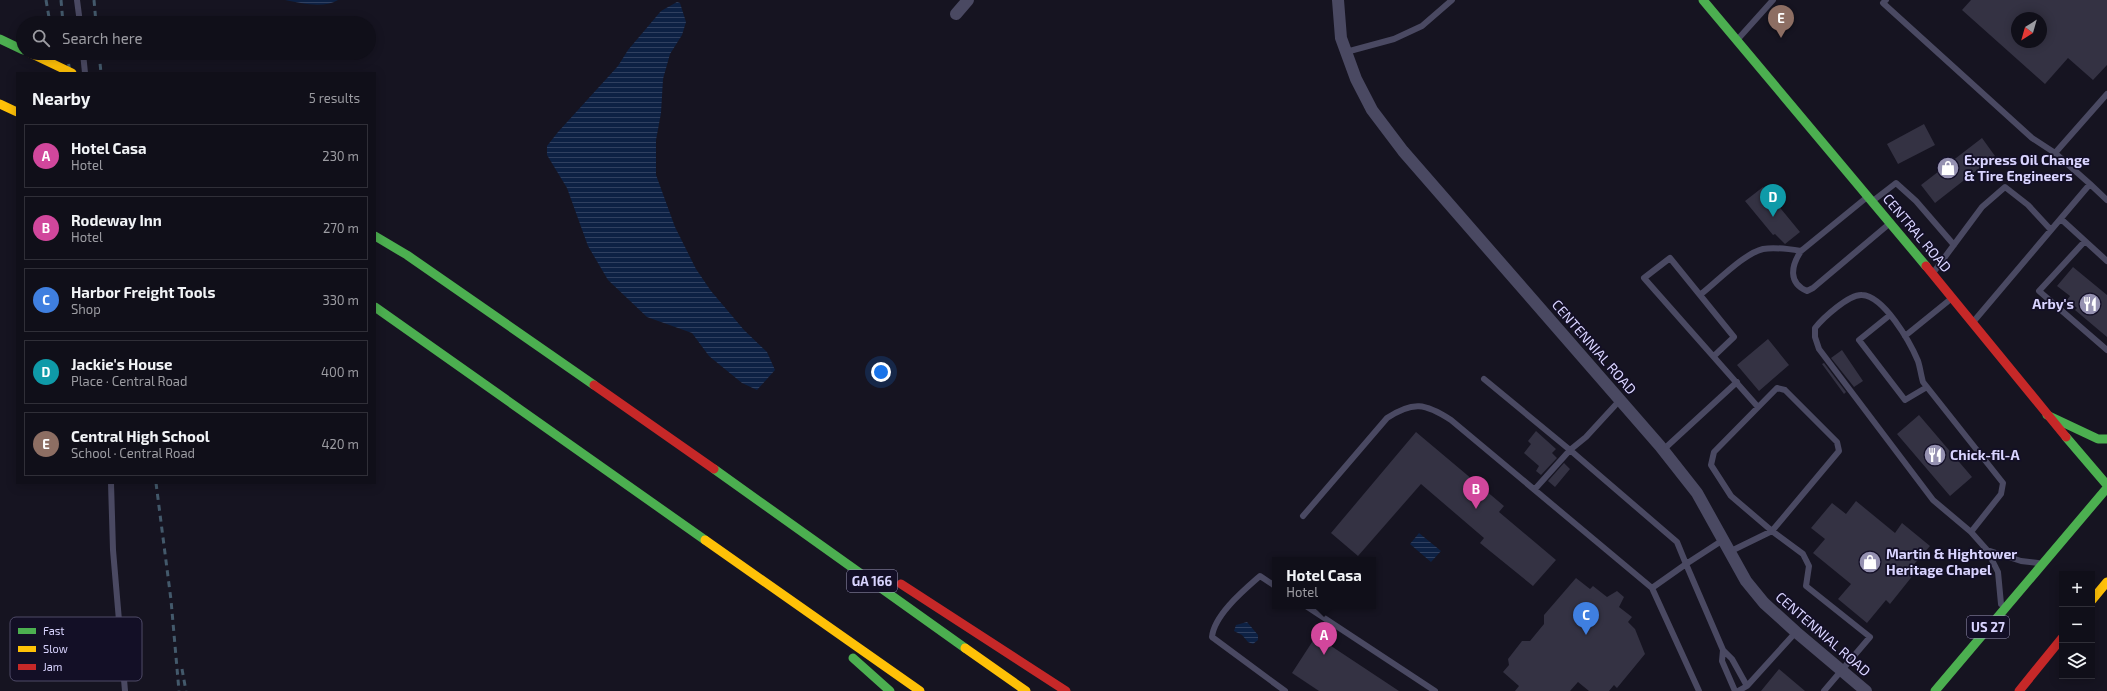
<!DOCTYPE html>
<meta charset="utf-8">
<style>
:root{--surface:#100f19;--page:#1e1d26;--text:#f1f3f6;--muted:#9c9ca2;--line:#302f38;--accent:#0f766e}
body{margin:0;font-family:"Exo 2",sans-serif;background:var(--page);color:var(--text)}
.controls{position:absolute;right:12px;bottom:12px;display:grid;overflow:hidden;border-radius:0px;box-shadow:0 2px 10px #0003}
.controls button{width:36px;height:36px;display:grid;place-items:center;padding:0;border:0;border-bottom:1px solid var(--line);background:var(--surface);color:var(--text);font:20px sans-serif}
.compass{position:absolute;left:2011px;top:12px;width:36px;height:36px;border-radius:50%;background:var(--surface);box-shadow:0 2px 10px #0003;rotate:217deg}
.you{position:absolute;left:881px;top:372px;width:14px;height:14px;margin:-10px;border:3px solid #fff;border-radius:50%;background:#1a73e8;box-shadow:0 0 0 6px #1a73e833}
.badge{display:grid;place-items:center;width:26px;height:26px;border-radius:50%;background:var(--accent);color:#fff;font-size:13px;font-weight:700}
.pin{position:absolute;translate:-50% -33px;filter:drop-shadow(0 1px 2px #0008)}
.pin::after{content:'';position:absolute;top:21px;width:14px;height:12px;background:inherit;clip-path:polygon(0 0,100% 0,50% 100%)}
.popup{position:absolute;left:1272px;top:557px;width:104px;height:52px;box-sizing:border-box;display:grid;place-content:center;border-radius:0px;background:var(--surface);filter:drop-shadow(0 1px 3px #0005);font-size:13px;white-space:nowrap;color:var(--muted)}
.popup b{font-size:15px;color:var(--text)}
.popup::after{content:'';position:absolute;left:50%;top:100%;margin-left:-8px;border:8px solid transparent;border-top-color:var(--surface)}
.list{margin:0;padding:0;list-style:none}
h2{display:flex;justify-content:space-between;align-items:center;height:52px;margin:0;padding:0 16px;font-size:17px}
h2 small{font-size:13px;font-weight:400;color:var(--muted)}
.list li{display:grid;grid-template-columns:26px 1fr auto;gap:12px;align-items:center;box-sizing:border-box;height:64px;margin:0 8px 8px;padding:0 8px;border:1px solid var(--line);border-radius:0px}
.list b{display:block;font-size:15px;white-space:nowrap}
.list p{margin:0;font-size:13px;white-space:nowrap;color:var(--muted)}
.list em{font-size:13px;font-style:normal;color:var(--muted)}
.icon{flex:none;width:22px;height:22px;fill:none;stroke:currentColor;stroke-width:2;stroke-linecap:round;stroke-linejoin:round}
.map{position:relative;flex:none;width:2107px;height:691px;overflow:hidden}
.search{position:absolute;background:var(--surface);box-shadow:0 2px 10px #0003;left:16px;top:16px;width:360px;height:44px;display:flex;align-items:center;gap:10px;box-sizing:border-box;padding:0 14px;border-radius:22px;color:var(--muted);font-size:15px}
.panel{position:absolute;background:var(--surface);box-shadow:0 2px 10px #0003;left:16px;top:72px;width:360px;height:412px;border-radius:0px}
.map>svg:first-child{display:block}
.water{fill:url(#water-rules)}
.building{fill:#343243;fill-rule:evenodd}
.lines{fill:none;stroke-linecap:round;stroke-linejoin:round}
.lane{stroke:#4a4962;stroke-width:6}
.street{stroke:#4a4962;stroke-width:12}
.fast{stroke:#4caf50;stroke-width:9}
.slow{stroke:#ffc107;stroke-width:9}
.jam{stroke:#c62828;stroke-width:9}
.rail{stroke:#43596b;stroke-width:3;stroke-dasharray:6 5;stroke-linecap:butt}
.slow-bridge{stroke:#ffc107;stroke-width:9}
.labels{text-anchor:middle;stroke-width:3.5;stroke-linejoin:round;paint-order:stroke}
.shield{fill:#130f26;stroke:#9e99be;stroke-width:1}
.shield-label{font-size:13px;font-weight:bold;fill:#d9d4ff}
.poi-label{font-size:14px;font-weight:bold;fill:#d9d4ff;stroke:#130f26;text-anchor:start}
.street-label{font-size:14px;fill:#d9d4ff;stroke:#130f26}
.key{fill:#130f26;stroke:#4e4a67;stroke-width:1}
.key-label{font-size:11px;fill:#d9d4ff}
</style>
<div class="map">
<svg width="2107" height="691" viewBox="0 0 2107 691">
<defs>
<pattern id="water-rules" width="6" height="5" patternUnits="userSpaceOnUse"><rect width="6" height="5" fill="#0d2144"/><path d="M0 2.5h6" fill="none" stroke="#304060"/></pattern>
</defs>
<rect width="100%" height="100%" fill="#161421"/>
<!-- water -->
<path class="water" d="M285,0H338C323,9 301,3 285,0Z
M677,2L680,3L686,22L682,35L670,54L663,79L661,113L656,140V175L675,227L696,269L711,291L744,330L767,352L775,370L757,390L742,383L709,356L692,333L647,317L608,280L588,246L567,188L547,155V146L558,132L618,66L628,50L661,11Z
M1419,533L1441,551L1431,562L1410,544Z
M1247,622L1258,635V640L1253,644L1248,642L1242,635L1234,631L1236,625Z"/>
<!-- building -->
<path class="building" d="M1971,0H2107V65L2093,80L2068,58L2045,84L1962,10ZM2017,18H2041V42H2017Z
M1924,124L1935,145L1898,164L1887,144Z
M1982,138L1995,156L1935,203L1921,185Z
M1763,187L1800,232L1785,244L1775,234L1773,235L1745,201Z
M2073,267L2107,295V337L2075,310L2077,308L2067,300L2070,296L2057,286Z
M1768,339L1789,365L1759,391L1737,365Z
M1842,350L1863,381L1854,387L1831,358Z
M1824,363L1846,392L1844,394L1822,364Z
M1919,415L1972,477L1950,496L1897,434Z
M1536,431L1556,449L1552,453L1557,458L1541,475L1536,471L1539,466L1524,453L1531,444L1528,441Z
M1416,432L1504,506L1499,512L1556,560L1533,586L1480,543L1484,538L1421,484L1358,556L1331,533Z
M1564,463L1570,469L1555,487L1548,481Z
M1856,501L1895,533L1902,523L1930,546L1909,570L1914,574L1890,604L1886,600L1867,623L1838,599L1851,584L1813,553L1825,539L1811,528L1832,503L1846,514Z
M1576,578L1590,589L1593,586L1607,597L1617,591L1624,597L1619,607L1632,617L1628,622L1635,629L1645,654L1617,688L1614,685L1609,691H1589L1578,682L1570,691H1515L1519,686L1503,672L1509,665L1508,659L1522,641H1530L1544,624V615Z
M1316,636L1399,691H1319L1292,673Z
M1779,669L1805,691H1761Z"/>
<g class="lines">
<!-- lane -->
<path class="lane" d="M77,0L80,23
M1886,0L1883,3L2032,138L2055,153
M1738,39L1773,0
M1346,52L1394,39L1422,26L1452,0
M83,53L85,73
M2090,184L2107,200
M1866,198L1801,251C1791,266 1788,283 1807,291L1813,288L1889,224
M1874,200L1896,183L1916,201L1954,245
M2061,219L2107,261
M2085,241L2039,291L2107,350
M1933,273L1982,207L2005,187L2028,205L2051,230
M1700,295C1717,282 1743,254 1763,249C1775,247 1789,249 1801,251
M1890,315L1859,340L1905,400L1927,387
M1974,321L2090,184L2055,153L2107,94
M1905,336L1952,298
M1714,356L1734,337L1670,258L1644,278L1758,407
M1484,379L1570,450L1586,437L1620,400
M1777,388L1785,390L1837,442L1839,451L1772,531L1731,496L1711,465L1714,452Z
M1663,450L1737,382
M111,483L113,550L125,691
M1303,516L1387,418C1413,401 1425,403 1451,420L1652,588L1686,564L1677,542L1570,450L1535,489
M1971,532L2001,494L2003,483L1923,382C1921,375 1920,367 1918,361C1910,342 1884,296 1862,295C1849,294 1823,318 1815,328V337L1819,349L1933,500L1971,532L1987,550L1998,572L2001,604
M1723,540L1686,564L1723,650L1732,659L1747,686
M1987,550L2021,561L2038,563
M1729,552L1772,531L1803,554L1809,566L1806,586L1870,637L1824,691
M1275,586L1260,576C1244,590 1214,615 1212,637L1285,691
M1652,588L1699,691
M1306,606L1435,691
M1723,650L1722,661L1735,691
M1738,691L1747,686L1796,632"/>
<!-- street -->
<path class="street" d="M1338,0L1341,38L1356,79L1372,110L1403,151L1660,446L1697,493L1746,581L1764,603L1796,632L1866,691
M956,14L968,0"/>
<!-- fast -->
<path class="fast" d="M1703,0L1926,266
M0,39L23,50
M375,236L407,255L594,385
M375,307L705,540
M2047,415L2098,439H2107
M2066,437L2107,485
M714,469L965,648
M853,658L890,691
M1935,691L2107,488"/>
<!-- slow -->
<path class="slow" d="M0,104L17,112
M705,540L920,691
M2092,600L2107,582
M965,648L1026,691"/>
<!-- jam -->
<path class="jam" d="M1926,266L2066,437
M594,385L714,469
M901,584L1066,691
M2019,691L2062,638"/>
<!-- rail -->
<path class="rail" d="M46,0L50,23
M61,0L63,23
M94,0L96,23
M55,53L59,73
M67,53L70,73
M99,53L101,73
M156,483L171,600L179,691
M182,669L186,691"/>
<!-- slow-bridge -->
<path class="slow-bridge" d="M30,53L72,73"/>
</g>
<!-- icons -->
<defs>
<g id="shop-disc" transform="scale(1.15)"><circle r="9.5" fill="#9591b1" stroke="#130f26"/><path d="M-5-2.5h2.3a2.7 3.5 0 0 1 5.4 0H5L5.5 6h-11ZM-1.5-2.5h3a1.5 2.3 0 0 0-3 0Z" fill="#fff"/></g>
<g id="restaurant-disc" transform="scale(1.15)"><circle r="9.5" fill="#9591b1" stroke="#130f26"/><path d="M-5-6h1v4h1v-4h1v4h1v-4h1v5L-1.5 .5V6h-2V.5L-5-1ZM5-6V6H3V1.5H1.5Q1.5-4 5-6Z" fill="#fff"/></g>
</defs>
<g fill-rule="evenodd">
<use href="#shop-disc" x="1948" y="168"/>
<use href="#restaurant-disc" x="2090" y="304"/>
<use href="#restaurant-disc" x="1935" y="455"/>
<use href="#shop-disc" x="1870" y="562"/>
</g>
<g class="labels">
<!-- shield labels -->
<g class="shield">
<rect x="847" y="570" width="50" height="22" rx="3"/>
<rect x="1967" y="616" width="42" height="22" rx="3"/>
</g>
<g class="shield-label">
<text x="872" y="586">GA 166</text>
<text x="1988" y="632">US 27</text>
</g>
<!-- poi labels -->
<g class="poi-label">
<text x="1964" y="165">Express Oil Change<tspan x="1964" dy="16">&amp; Tire Engineers</tspan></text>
<text x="2074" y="309" text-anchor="end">Arby's</text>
<text x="1950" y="460">Chick-fil-A</text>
<text x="1886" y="559">Martin &amp; Hightower<tspan x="1886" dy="16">Heritage Chapel</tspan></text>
</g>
<!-- street labels -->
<g class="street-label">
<text transform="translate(1917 233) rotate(50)" y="5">CENTRAL ROAD</text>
<text transform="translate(1594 347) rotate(49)" y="5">CENTENNIAL ROAD</text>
<text transform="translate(1823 634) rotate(41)" y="5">CENTENNIAL ROAD</text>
</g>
</g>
<!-- legend -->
<rect x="10" y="617" width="132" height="64" rx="6" class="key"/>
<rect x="18" y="628" width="18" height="6" fill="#4caf50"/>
<rect x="18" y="646" width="18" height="6" fill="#ffc107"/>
<rect x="18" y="664" width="18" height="6" fill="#c62828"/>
<g class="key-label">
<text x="43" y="635">Fast</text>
<text x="43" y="653">Slow</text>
<text x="43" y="671">Jam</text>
</g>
</svg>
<div class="controls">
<button>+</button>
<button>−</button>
<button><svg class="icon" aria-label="layers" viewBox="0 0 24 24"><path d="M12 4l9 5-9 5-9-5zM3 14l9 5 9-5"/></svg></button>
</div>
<svg class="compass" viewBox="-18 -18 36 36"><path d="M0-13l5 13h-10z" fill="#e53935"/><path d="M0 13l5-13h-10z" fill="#9c9ca2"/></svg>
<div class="you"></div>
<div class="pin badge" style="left:1324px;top:655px;background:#d1479c">A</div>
<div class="popup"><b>Hotel Casa</b>Hotel</div>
<div class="pin badge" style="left:1476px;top:509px;background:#d1479c">B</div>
<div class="pin badge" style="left:1586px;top:635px;background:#3f7fe0">C</div>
<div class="pin badge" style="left:1773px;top:217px;background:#0f9aa8">D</div>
<div class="pin badge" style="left:1781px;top:38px;background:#8d6e63">E</div>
<div class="search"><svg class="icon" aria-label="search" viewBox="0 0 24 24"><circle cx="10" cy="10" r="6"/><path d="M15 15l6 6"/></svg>Search here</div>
<section class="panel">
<h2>Nearby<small>5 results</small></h2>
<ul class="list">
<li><span class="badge" style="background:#d1479c">A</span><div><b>Hotel Casa</b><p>Hotel</p></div><em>230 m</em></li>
<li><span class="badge" style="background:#d1479c">B</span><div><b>Rodeway Inn</b><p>Hotel</p></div><em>270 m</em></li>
<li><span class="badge" style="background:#3f7fe0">C</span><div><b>Harbor Freight Tools</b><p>Shop</p></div><em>330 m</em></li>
<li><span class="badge" style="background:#0f9aa8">D</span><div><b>Jackie's House</b><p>Place · Central Road</p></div><em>400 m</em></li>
<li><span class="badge" style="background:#8d6e63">E</span><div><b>Central High School</b><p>School · Central Road</p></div><em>420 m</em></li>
</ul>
</section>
</div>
